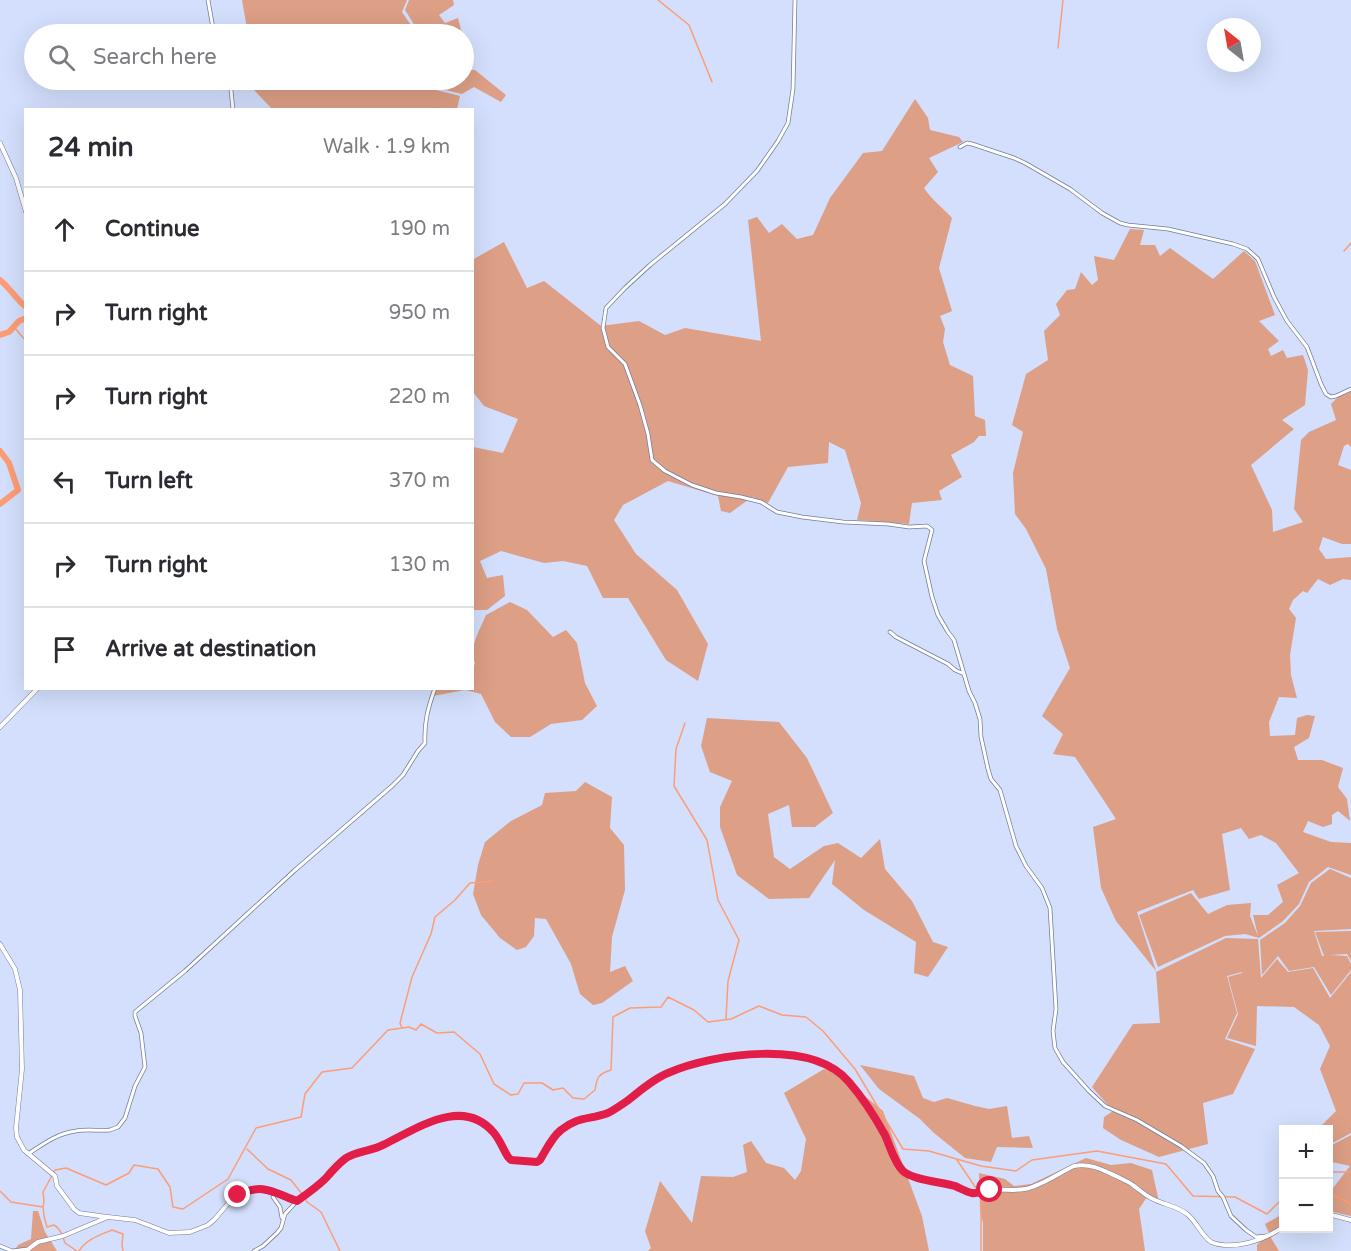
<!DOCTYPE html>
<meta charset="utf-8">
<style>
:root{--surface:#fff;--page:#f2f2f3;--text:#2b2b33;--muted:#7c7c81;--line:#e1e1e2}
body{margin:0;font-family:"Varela Round",sans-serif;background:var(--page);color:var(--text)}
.controls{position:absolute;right:18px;bottom:18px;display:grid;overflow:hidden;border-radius:0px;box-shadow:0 6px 24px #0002}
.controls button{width:54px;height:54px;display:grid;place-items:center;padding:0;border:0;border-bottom:2px solid var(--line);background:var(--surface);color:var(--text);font:30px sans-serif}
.compass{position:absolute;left:1207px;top:18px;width:54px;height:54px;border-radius:50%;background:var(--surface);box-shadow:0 6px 24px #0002;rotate:329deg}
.stop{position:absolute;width:18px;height:18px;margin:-14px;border:4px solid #e11d48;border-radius:50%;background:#fff}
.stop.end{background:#e11d48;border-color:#fff;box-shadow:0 2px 6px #0008}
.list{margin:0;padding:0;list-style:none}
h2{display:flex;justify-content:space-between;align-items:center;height:78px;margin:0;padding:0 24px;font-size:26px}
h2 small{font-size:20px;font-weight:400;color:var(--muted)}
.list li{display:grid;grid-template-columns:39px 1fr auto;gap:18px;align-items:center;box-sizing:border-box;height:84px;padding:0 24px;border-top:2px solid var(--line)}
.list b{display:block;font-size:22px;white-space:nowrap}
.list em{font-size:20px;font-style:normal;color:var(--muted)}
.icon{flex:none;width:33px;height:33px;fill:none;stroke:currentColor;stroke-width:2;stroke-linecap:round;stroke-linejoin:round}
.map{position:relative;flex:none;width:1351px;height:1251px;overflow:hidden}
.search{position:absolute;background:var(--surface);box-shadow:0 6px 24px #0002;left:24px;top:24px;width:450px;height:66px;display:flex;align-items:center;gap:15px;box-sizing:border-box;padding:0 21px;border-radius:33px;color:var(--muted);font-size:22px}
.panel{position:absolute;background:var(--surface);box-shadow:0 6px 24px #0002;left:24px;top:108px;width:450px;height:582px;border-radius:0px}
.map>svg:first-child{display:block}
.green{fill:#dd9f85}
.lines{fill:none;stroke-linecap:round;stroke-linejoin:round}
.stream{stroke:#fc9d75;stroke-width:1.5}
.river{stroke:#fc9d75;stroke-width:6}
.street-casing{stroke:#737e98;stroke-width:4.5}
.secondary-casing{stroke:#737e98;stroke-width:5}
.street{stroke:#fff;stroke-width:3}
.secondary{stroke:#fff;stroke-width:4}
.route{stroke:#e11d48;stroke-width:8}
</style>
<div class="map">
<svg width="1351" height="1251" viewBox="0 0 1351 1251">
<rect width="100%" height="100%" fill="#d3dffc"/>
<!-- green -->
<path class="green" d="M242,0H407L402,12L417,34H248Z
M409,0H453L454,5L439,15L445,23L458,18L462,34H420L405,10Z
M464,69L475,70L506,95L501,102L474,87L462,94L429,86L433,80H464Z
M253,80H432L428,88L460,96L457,109H272L253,89Z
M915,99L928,118L930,130L959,137L963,142L929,158L938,172L924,188C931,199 943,208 952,218L939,268L952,311L940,316L945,329L943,342L950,365L973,376L975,416L985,420L986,436H979L974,442L951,455L962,477L939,491L942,500L912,503L909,524L857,520L861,503L845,450L829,442L828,463L788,467L768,503L752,497L730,513L721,511L718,496L668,481L623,505L614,520L636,554L677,590L708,644L698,681L666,660L628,598H603L587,566L563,561L544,563L501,551L480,561L487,578L503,575L505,596L487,610H473V447L503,453L518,419L484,406L473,392L472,260L504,242L527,288L544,281L601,326L639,321L665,335L685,328L761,341L748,220L757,217L769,233L782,224L797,239L813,235L830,198L863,153L882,151Z
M1130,229L1144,230L1140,245H1155L1160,256L1170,248L1213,279L1244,251L1255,261L1275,315L1259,321L1279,341L1268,349L1271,356L1283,350L1287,358L1303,355L1308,370L1305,405L1282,420L1294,429L1251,465L1272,510L1273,532L1303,522L1294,509L1301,440L1309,432L1336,420L1331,404L1338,397L1351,391V447L1348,444L1344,446L1338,465L1351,470V544H1342L1323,537L1319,549L1326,559L1351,557V580L1343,579L1330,585L1318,579L1307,593L1303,591L1293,600L1289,609L1296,618L1290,655L1291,675L1297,698L1279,697L1269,722L1270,736L1295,735L1297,718L1307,715L1315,716L1309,738L1294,747L1298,760H1322L1343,768L1338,787L1347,799L1350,821L1338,811L1332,815V824L1323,827L1308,821L1303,832L1331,842L1351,843V875L1328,867L1309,882L1299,904L1283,921L1259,938L1245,934L1225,936L1158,967L1139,915L1191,893L1208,914L1227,905L1251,903L1250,916L1258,936L1253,915H1268L1283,902L1277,885L1299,873L1276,843L1261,835L1249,839L1241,828L1222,834L1230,890L1199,899L1193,890L1137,912L1156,971L1116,921L1101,888L1093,827L1116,819L1075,757L1053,754L1063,734L1042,716L1070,668L1057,629L1046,569L1026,529L1015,514L1013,473L1023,432L1012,425L1026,374L1048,360L1044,331L1060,315L1056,304L1067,290L1075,289L1081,272L1092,285L1098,280L1094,256L1114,260Z
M510,602L527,610L553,637L566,630L577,643L585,683L597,706L582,720L551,724L530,737H511L495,722L481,694L465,690L433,696L435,689L472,688L473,669L475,663C468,649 480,629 486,615Z
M707,718L779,722L807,758L833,813L815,827H792L789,805L768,814L774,857L790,869L824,846L838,843L861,858L880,839L885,869L912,901L933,942L948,947L928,977L914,973L916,942L864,910L832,884L835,860L809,898L769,899L737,875L720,827V807L732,781L710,772L701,746Z
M585,782L612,797L610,828L624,845L625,890L612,937L610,972L625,966L633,981L602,1003L593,1005L580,994L571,964L546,919L535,918L534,936L526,947L517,950L500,938L481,915L473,894L478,865L485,842L511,821L542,805L545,793L576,791Z
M1330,869L1351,878V929L1314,931L1322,956H1324L1315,932L1351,931V961L1347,954L1330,955L1347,956L1351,964V970L1331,995L1314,967L1289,971L1278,956L1262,975L1260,940L1285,923L1300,906L1311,883Z
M1226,938L1258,939L1261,978L1277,959L1288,972L1313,968L1330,998L1351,972V1133L1329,1145L1328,1130L1318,1129L1336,1111L1320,1069L1330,1046L1319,1025L1294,1007L1257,1006L1256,1046L1227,1038L1238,1014L1228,977L1242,973V972L1227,976L1237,1013L1225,1039L1255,1049L1233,1094L1203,1103L1208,1144L1159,1157L1121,1140L1103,1128L1104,1117L1113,1111L1092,1087L1133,1024L1160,1023L1156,972Z
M860,1065L914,1076L923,1098L934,1102L947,1098L975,1106L989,1109L1007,1106L1012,1138L1029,1136L1033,1148L997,1147L991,1162L965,1158L934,1133L920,1119L879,1089Z
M824,1069L837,1073L883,1111L922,1216L929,1251H648L651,1248L645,1231L660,1181L692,1223L701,1176L733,1177L747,1172L743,1145L751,1141L766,1163L784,1168L795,1180L801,1171L806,1139L784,1093Z
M1351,1135V1216L1329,1211L1328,1190L1333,1188L1350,1166L1332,1162L1330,1146Z
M1086,1158L1111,1165L1131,1163L1152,1170L1159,1202L1147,1197L1139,1209L1145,1251H983V1223L980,1210L979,1173L1005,1179L1014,1186L1031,1184Z
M33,1211H38L45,1232L57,1251H14L18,1245L31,1239Z
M1283,1214V1224L1271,1238L1279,1251H1257V1245L1269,1233L1265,1224Z"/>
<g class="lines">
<!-- stream -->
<path class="stream" d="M658,0L689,25L712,82
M1058,48L1063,0
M1344,251L1351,243
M14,327L26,341
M685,723L676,749L674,786L707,840L718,900L739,940L728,981L726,1019
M402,1028L400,1023L412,977L431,934L435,917L455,900L470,883L493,881
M247,1149L268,1169L291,1180L302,1194
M957,1160L978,1191
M1328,1172H1351
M0,1191L11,1202L43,1207L44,1216L47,1227L54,1225C61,1229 62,1235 65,1243L77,1251
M1328,1192L1351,1204
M980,1195L981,1199V1251
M305,1198L307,1202L321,1212L340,1251
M43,1207L44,1201L43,1192L55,1170L66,1168L106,1185L129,1173L134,1165L158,1169L170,1187L173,1207L183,1209L228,1179L256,1128L301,1117L305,1094L322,1072L352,1068L388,1030L409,1027L416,1030L421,1024L437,1033L454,1032L480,1054L494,1084L511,1095L518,1094L524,1083H542L553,1090L563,1088L573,1098L584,1099L595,1090C597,1077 598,1074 611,1070L613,1017L630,1008L661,1007L668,997L694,1010L708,1022L731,1019L759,1006L782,1015L806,1017L823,1031L855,1069L903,1149L929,1151L981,1166L1016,1171L1032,1160L1097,1151L1166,1164L1193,1196L1235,1197L1267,1214L1284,1197
M79,1251C86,1239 100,1235 112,1230L123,1234L122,1245L123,1251"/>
<!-- river -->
<path class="river" d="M0,280C10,288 16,299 26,307
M0,335L9,332L19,321L26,318
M0,451L9,463L18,490L0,504"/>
<!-- street casing -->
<g class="street-casing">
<path id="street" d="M208,0L214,34
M795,0L793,89L788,123L778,141L757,171L725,204L650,265L625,288L606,308L603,328L608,347L625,364L640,405L648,434L652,460L665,471L692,485L716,493L741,497L761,502L777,512L802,517L843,522L888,524L909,527L927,526L932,530L924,561L932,597L938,615L948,632L954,640L969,691L975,703L980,719L981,737L988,769L991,779L1000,790L1016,846L1026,866L1042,888L1050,908L1056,1009L1053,1031L1055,1048L1063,1062L1089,1091L1105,1106L1137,1120L1181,1146L1204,1163L1213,1176L1218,1191L1223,1197L1231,1216L1246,1230L1256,1237L1266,1236
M230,80L233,110
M960,147L967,143L972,144L1014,158L1025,163L1070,189L1102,213L1120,223L1128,225L1168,229L1233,244L1247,249L1258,259L1274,297L1287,321L1307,347L1321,384L1326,394L1331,397L1336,396L1351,389
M890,632L896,637L948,664L955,670L964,674
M28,1154C43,1144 58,1133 76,1131C87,1129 98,1131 110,1130L118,1127L125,1118L135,1086L145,1067L141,1033L135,1016V1012L185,971L294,871L392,786L403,775L418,751L425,743C424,722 428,708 435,688
M274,1191L273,1197L280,1207L282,1218
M0,1246L12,1251L28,1249
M254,1251L263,1246L277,1233L281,1228L285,1214L297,1201"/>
</g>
<!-- secondary casing -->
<g class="secondary-casing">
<path id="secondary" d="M0,143L16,178L26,212
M0,727L38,688
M0,944L15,969L20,990L22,1069L16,1128L17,1137L24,1150L55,1176L57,1186L74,1209L79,1213L107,1217
M1328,1214L1351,1220
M27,1251L31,1247L38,1242L63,1236L108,1217L135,1220L169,1233L190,1232L208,1225L215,1219L231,1200L238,1195L249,1190L259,1189L274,1191L297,1201C307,1194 317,1187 326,1178C332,1171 338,1164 346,1158C357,1151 373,1151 385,1144C418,1128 463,1096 494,1133C500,1140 503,1149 508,1157L515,1161L537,1162L540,1160C552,1140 561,1124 585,1118C594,1115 603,1115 611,1111C630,1100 645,1085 664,1075C703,1054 792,1044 831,1067C851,1078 877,1118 886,1138C891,1148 894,1158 900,1167C908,1180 939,1182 954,1186C960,1187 965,1192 971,1193C978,1194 986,1191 993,1190C1004,1189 1015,1191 1025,1189C1041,1186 1059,1173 1074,1166C1091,1163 1103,1170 1118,1177C1123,1180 1130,1182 1134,1186C1141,1191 1146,1196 1153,1199C1165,1205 1177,1206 1187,1214C1197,1222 1201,1235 1211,1242C1233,1251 1266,1240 1284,1226"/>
</g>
<!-- street -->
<use href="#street" class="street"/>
<!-- secondary -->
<use href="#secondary" class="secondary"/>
</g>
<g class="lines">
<!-- route -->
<path class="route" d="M238,1195C263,1182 274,1193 297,1201C307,1194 318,1186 326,1178C332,1171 338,1164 346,1158C357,1151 373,1151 385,1144C418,1128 463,1096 494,1133C500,1140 503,1149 508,1157L511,1160L537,1162L540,1160C546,1150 552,1137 561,1130C578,1116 590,1120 608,1113C614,1110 621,1105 627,1101C640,1091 653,1079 668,1073C714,1053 813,1039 849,1082C862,1097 875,1117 885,1135C890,1146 894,1162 903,1171C912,1180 942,1182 955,1186C960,1188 966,1192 972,1193C977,1194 984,1191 990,1190"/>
</g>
</svg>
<div class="controls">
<button>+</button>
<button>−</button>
</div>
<svg class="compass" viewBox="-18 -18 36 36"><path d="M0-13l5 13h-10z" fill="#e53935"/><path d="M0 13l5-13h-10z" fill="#7c7c81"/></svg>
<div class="stop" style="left:990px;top:1190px"></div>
<div class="stop end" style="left:238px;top:1195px"></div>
<div class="search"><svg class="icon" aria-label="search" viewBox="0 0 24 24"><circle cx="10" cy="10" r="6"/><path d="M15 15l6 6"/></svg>Search here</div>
<section class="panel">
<h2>24 min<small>Walk · 1.9 km</small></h2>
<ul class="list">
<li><svg class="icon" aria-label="ahead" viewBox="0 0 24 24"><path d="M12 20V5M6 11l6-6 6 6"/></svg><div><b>Continue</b></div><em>190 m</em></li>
<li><svg class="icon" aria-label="right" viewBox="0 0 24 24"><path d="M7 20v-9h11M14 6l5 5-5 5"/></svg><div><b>Turn right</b></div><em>950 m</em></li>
<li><svg class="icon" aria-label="right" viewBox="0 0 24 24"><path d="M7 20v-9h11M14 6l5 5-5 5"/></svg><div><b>Turn right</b></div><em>220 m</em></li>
<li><svg class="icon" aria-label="left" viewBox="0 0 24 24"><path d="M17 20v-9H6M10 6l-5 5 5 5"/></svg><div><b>Turn left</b></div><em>370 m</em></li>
<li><svg class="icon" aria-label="right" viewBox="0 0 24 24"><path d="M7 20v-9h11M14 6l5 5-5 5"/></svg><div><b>Turn right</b></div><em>130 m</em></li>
<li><svg class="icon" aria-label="arrive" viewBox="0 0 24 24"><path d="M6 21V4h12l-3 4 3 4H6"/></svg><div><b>Arrive at destination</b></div></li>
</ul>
</section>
</div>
